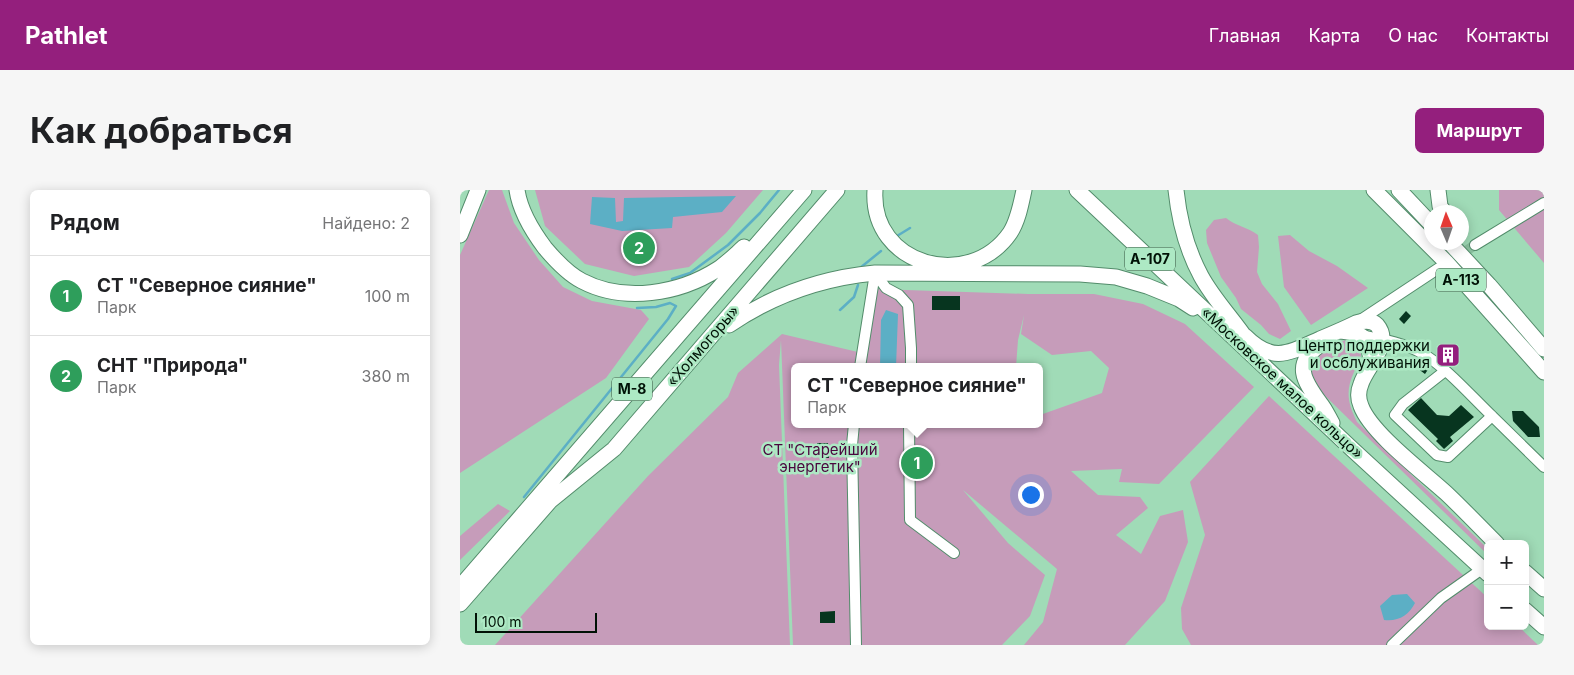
<!DOCTYPE html>
<html lang="ru">
<meta charset="utf-8">
<style>
:root{--surface:#fff;--page:#f6f6f6;--text:#202124;--muted:#757577;--line:#e0e0e0;--accent:#941f7d}
body{margin:0;font-family:Inter,sans-serif;background:var(--page);color:var(--text)}
.controls{position:absolute;right:15px;bottom:15px;display:grid;overflow:hidden;border-radius:8px;box-shadow:0 2px 12px #0003}
.controls button{width:45px;height:45px;display:grid;place-items:center;padding:0;border:0;border-bottom:1px solid var(--line);background:var(--surface);color:var(--text);font:25px sans-serif}
.compass{position:absolute;left:964px;top:15px;width:45px;height:45px;border-radius:50%;background:var(--surface);box-shadow:0 2px 12px #0003;rotate:358deg}
.scale{position:absolute;left:15px;bottom:12px;width:122px;box-sizing:border-box;padding-left:5px;border:2px solid #001206;border-top:0;font-size:14px;line-height:18px;white-space:nowrap;color:#001206;-webkit-text-stroke:4px #ade9c4;paint-order:stroke}
.you{position:absolute;left:570px;top:304px;width:18px;height:18px;margin:-12px;border:4px solid #fff;border-radius:50%;background:#1a73e8;box-shadow:0 0 0 8px #1a73e833}
.badge{display:grid;place-items:center;width:32px;height:32px;border-radius:50%;background:var(--accent);color:#fff;font-size:16px;font-weight:700}
.pin{position:absolute;translate:-50% -50%;border:2px solid #fff;box-shadow:0 1px 5px #0006}
.popup{position:absolute;left:331px;top:173px;width:252px;height:65px;box-sizing:border-box;display:grid;place-content:center;border-radius:8px;background:var(--surface);filter:drop-shadow(0 1px 4px #0005);font-size:16px;white-space:nowrap;color:var(--muted)}
.popup b{font-size:19px;color:var(--text)}
.popup::after{content:'';position:absolute;left:50%;top:100%;margin-left:-10px;border:10px solid transparent;border-top-color:var(--surface)}
.list{margin:0;padding:0;list-style:none}
h2{display:flex;justify-content:space-between;align-items:center;height:65px;margin:0;padding:0 20px;font-size:21px}
h2 small{font-size:16px;font-weight:400;color:var(--muted)}
.list li{display:grid;grid-template-columns:32px 1fr auto;gap:15px;align-items:center;box-sizing:border-box;height:80px;padding:0 20px;border-top:1px solid var(--line)}
.list b{display:block;font-size:19px;white-space:nowrap}
.list p{margin:0;font-size:16px;white-space:nowrap;color:var(--muted)}
.list em{font-size:16px;font-style:normal;color:var(--muted)}
.map{position:relative;flex:none;width:1084px;height:455px;overflow:hidden;border-radius:8px}
header{display:flex;align-items:center;gap:30px;box-sizing:border-box;height:70px;padding:0 25px;background:var(--accent);color:#fff}
header strong{font-size:24px}
nav{display:flex;gap:28px;margin-inline-start:auto;font-size:18px}
.intro{display:flex;align-items:center;justify-content:space-between;box-sizing:border-box;height:120px;padding:0 30px}
h1{margin:0;font-size:35px}
.button{padding:12px 22px;border-radius:8px;background:var(--accent);color:#fff;font-size:18px;font-weight:700}
main{display:flex;gap:30px;padding:0 30px}
aside{flex:1;background:var(--surface);border-radius:8px;box-shadow:0 2px 12px #0003}
.map>svg:first-child{display:block}
.green{fill:#c69cba;fill-rule:evenodd}
.water{fill:#5cafc5}
.lines{fill:none;stroke-linecap:round;stroke-linejoin:round}
.stream{stroke:#5cafc5;stroke-width:2.5}
.building{fill:#07351f}
.minor-tunnel{stroke:#88bd9c;stroke-width:10;stroke-dasharray:10 5;stroke-linecap:butt}
.minor-casing{stroke:#538c6b;stroke-width:12}
.highway-casing{stroke:#538c6b;stroke-width:17}
.minor{stroke:#fff;stroke-width:10}
.highway{stroke:#fff;stroke-width:15}
.labels{text-anchor:middle;stroke-width:5;stroke-linejoin:round;paint-order:stroke}
.shield{fill:#ade9c4;stroke:#34523f;stroke-width:1}
.shield-label{font-size:14px;font-weight:bold;fill:#001206}
.street-label{font-size:15px;fill:#001206;stroke:#ade9c4}
.poi-label{font-size:15px;fill:#001206;stroke:#ade9c4;text-anchor:end}
.park-label{font-size:15px;fill:#4a063e;stroke:#ade9c4}
</style>
<header>
<strong>Pathlet</strong>
<nav><a>Главная</a><a>Карта</a><a>О нас</a><a>Контакты</a></nav>
</header>
<div class="intro"><h1>Как добраться</h1><a class="button">Маршрут</a></div>
<main>
<aside>
<h2>Рядом<small>Найдено: 2</small></h2>
<ul class="list">
<li><span class="badge" style="background:#2e9e5b">1</span><div><b>СТ &quot;Северное сияние&quot;</b><p>Парк</p></div><em>100 m</em></li>
<li><span class="badge" style="background:#2e9e5b">2</span><div><b>СНТ &quot;Природа&quot;</b><p>Парк</p></div><em>380 m</em></li>
</ul>
</aside>
<div class="map">
<svg width="1084" height="455" viewBox="0 0 1084 455">
<rect width="100%" height="100%" fill="#a0dbb7"/>
<!-- green -->
<path class="green" d="M29,0H42L54,33L79,70L103,97L132,111L181,120L189,129L146,188L0,283V65Z
M75,0H303L266,43L229,77L174,86L125,74L85,36Z
M1039,0H1084V73L1039,20Z
M766,28C776,36 787,37 798,45L799,57L797,82L802,94L818,114L831,141L820,149L809,144L801,135L781,119L776,108L761,87L747,53L746,40L754,30Z
M830,45L849,61L877,76L908,98L851,135L824,97L818,46Z
M416,99L568,104H634L683,114L725,134L794,197L699,294L659,292L662,279L611,281L638,305L680,307L688,318L656,345L681,364L700,326L723,320L728,352L705,411L665,455H564L583,432L597,379L503,300L548,353L585,385L570,426L542,455H333L321,150L319,175L330,455H35L188,286L268,207L278,183L322,144L402,163ZM564,125L561,144L592,165L631,161L649,178L642,203L580,225V234H334V177H556L558,150Z
M886,150L892,151L901,159C902,168 898,173 894,182C885,202 888,213 897,232L1028,359V365L855,196C854,192 851,188 851,185C849,165 871,154 886,150Z
M809,206L1028,408V436H1058L1078,455H731L722,439L721,418L745,345L730,292Z
M38,314L50,321L0,370V346Z"/>
<!-- water -->
<path class="water" d="M276,6L262,22L213,27L212,38L162,41L130,34L132,7L155,8L156,32L163,31L164,8Z
M426,120L438,124L436,177H420L421,130Z
M947,404L955,413C949,425 938,432 924,430L920,416L932,405Z"/>
<g class="lines">
<!-- stream -->
<path class="stream" d="M437,46L450,38
M400,78L421,61
M212,89L230,83L268,55L300,23L319,0
M380,120L394,107L398,95
M64,307L208,129L216,116L210,113L196,117L177,118"/>
</g>
<!-- building -->
<path class="building" d="M472,106H500V120H472Z
M946,121L951,126L944,134L939,129Z
M991,156L997,162L986,173L980,167Z
M957,169L969,178L965,184L953,175Z
M961,208L977,225L989,226L1001,215L1014,227L990,247L993,251L984,259L976,251L978,249L948,220Z
M1052,221H1063L1079,237L1080,247H1068L1053,231Z
M357,253H368L369,268H362L361,258H357Z
M375,421V433H360V422Z"/>
<g class="lines">
<!-- minor-tunnel -->
<path class="minor-tunnel" d="M982,77L1015,55"/>
<!-- minor casing -->
<g class="minor-casing">
<path id="minor" d="M1015,55L1084,13
M415,83L426,98L439,105L448,115L451,158V177
M899,131L979,78
M900,143L901,145C922,149 945,153 963,164C985,176 1013,208 1032,226L988,267L977,265L935,225L943,214L985,181
M400,177L415,83
M1032,226L1084,277
M394,234L392,255L396,455
M449,234L450,330L494,363
M932,455L981,408L1022,379"/>
</g>
<!-- highway casing -->
<g class="highway-casing">
<path id="highway" d="M57,0C60,21 73,42 85,58C96,71 108,84 122,91C164,113 219,104 258,79C267,73 276,64 284,57
M415,0C410,76 509,102 550,43C558,31 561,14 564,0
M617,0L892,259L1028,384
M716,0C719,29 727,60 741,86C754,110 774,130 789,153
M914,0L986,72L1084,182
M939,0L972,35
M978,0L980,16L984,22
M0,45L18,0
M989,52L1029,95L1084,159
M269,135C313,105 362,88 415,83L620,84L656,87L687,96L719,109L733,118
M881,141C906,144 909,148 911,173
M785,146C813,174 829,163 860,149C872,144 884,139 896,133C903,131 911,129 917,135C933,154 906,177 901,194C898,201 898,209 901,216C911,243 963,282 986,303C1003,319 1020,337 1037,354
M861,154C832,174 844,191 860,213C865,219 868,226 872,233
M1065,382L1084,399
M0,397L344,0
M0,414L90,311L154,259L377,0
M1065,420L1084,437"/>
</g>
<!-- minor -->
<use href="#minor" class="minor"/>
<!-- highway -->
<use href="#highway" class="highway"/>
</g>
<!-- icons -->
<defs>
<g id="building-square" transform="scale(1.25)"><rect x="-9" y="-9" width="18" height="18" rx="4" fill="#941f7d" stroke="#ade9c4"/><path d="M-4-6H4V6H1V3H-1V6H-4ZM-2.5-4.3h1.7v1.8h-1.7ZM.8-4.3h1.7v1.8H.8ZM-2.5-1h1.7V.8h-1.7ZM.8-1h1.7V.8H.8Z" fill="#fff"/></g>
</defs>
<g fill-rule="evenodd">
<use href="#building-square" x="988" y="165"/>
</g>
<g class="labels">
<!-- shield labels -->
<g class="shield">
<rect x="665" y="57.5" width="50" height="23" rx="4"/>
<rect x="976" y="78.5" width="50" height="23" rx="4"/>
<rect x="152" y="187.5" width="40" height="23" rx="4"/>
</g>
<g class="shield-label">
<text x="690" y="74">А-107</text>
<text x="1001" y="95">А-113</text>
<text x="172" y="204">М-8</text>
</g>
<!-- street labels -->
<g class="street-label">
<text transform="translate(243 156) rotate(-49)" y="5">«Холмогоры»</text>
<text transform="translate(822 193) rotate(43)" y="5">«Московское малое кольцо»</text>
</g>
<!-- poi labels -->
<g class="poi-label">
<text x="970" y="161">Центр поддержки<tspan x="970" dy="17">и осблуживания</tspan></text>
</g>
<!-- park labels -->
<g class="park-label">
<text x="360" y="265">СТ "Старейший<tspan x="360" dy="17">энергетик"</tspan></text>
</g>
</g>
</svg>
<div class="controls">
<button>+</button>
<button>−</button>
</div>
<svg class="compass" viewBox="-18 -18 36 36"><path d="M0-13l5 13h-10z" fill="#e53935"/><path d="M0 13l5-13h-10z" fill="#757577"/></svg>
<div class="scale">100 m</div>
<div class="you"></div>
<div class="pin badge" style="left:457px;top:273px;background:#2e9e5b">1</div>
<div class="popup"><b>СТ &quot;Северное сияние&quot;</b>Парк</div>
<div class="pin badge" style="left:179px;top:58px;background:#2e9e5b">2</div>
</div>
</main>
